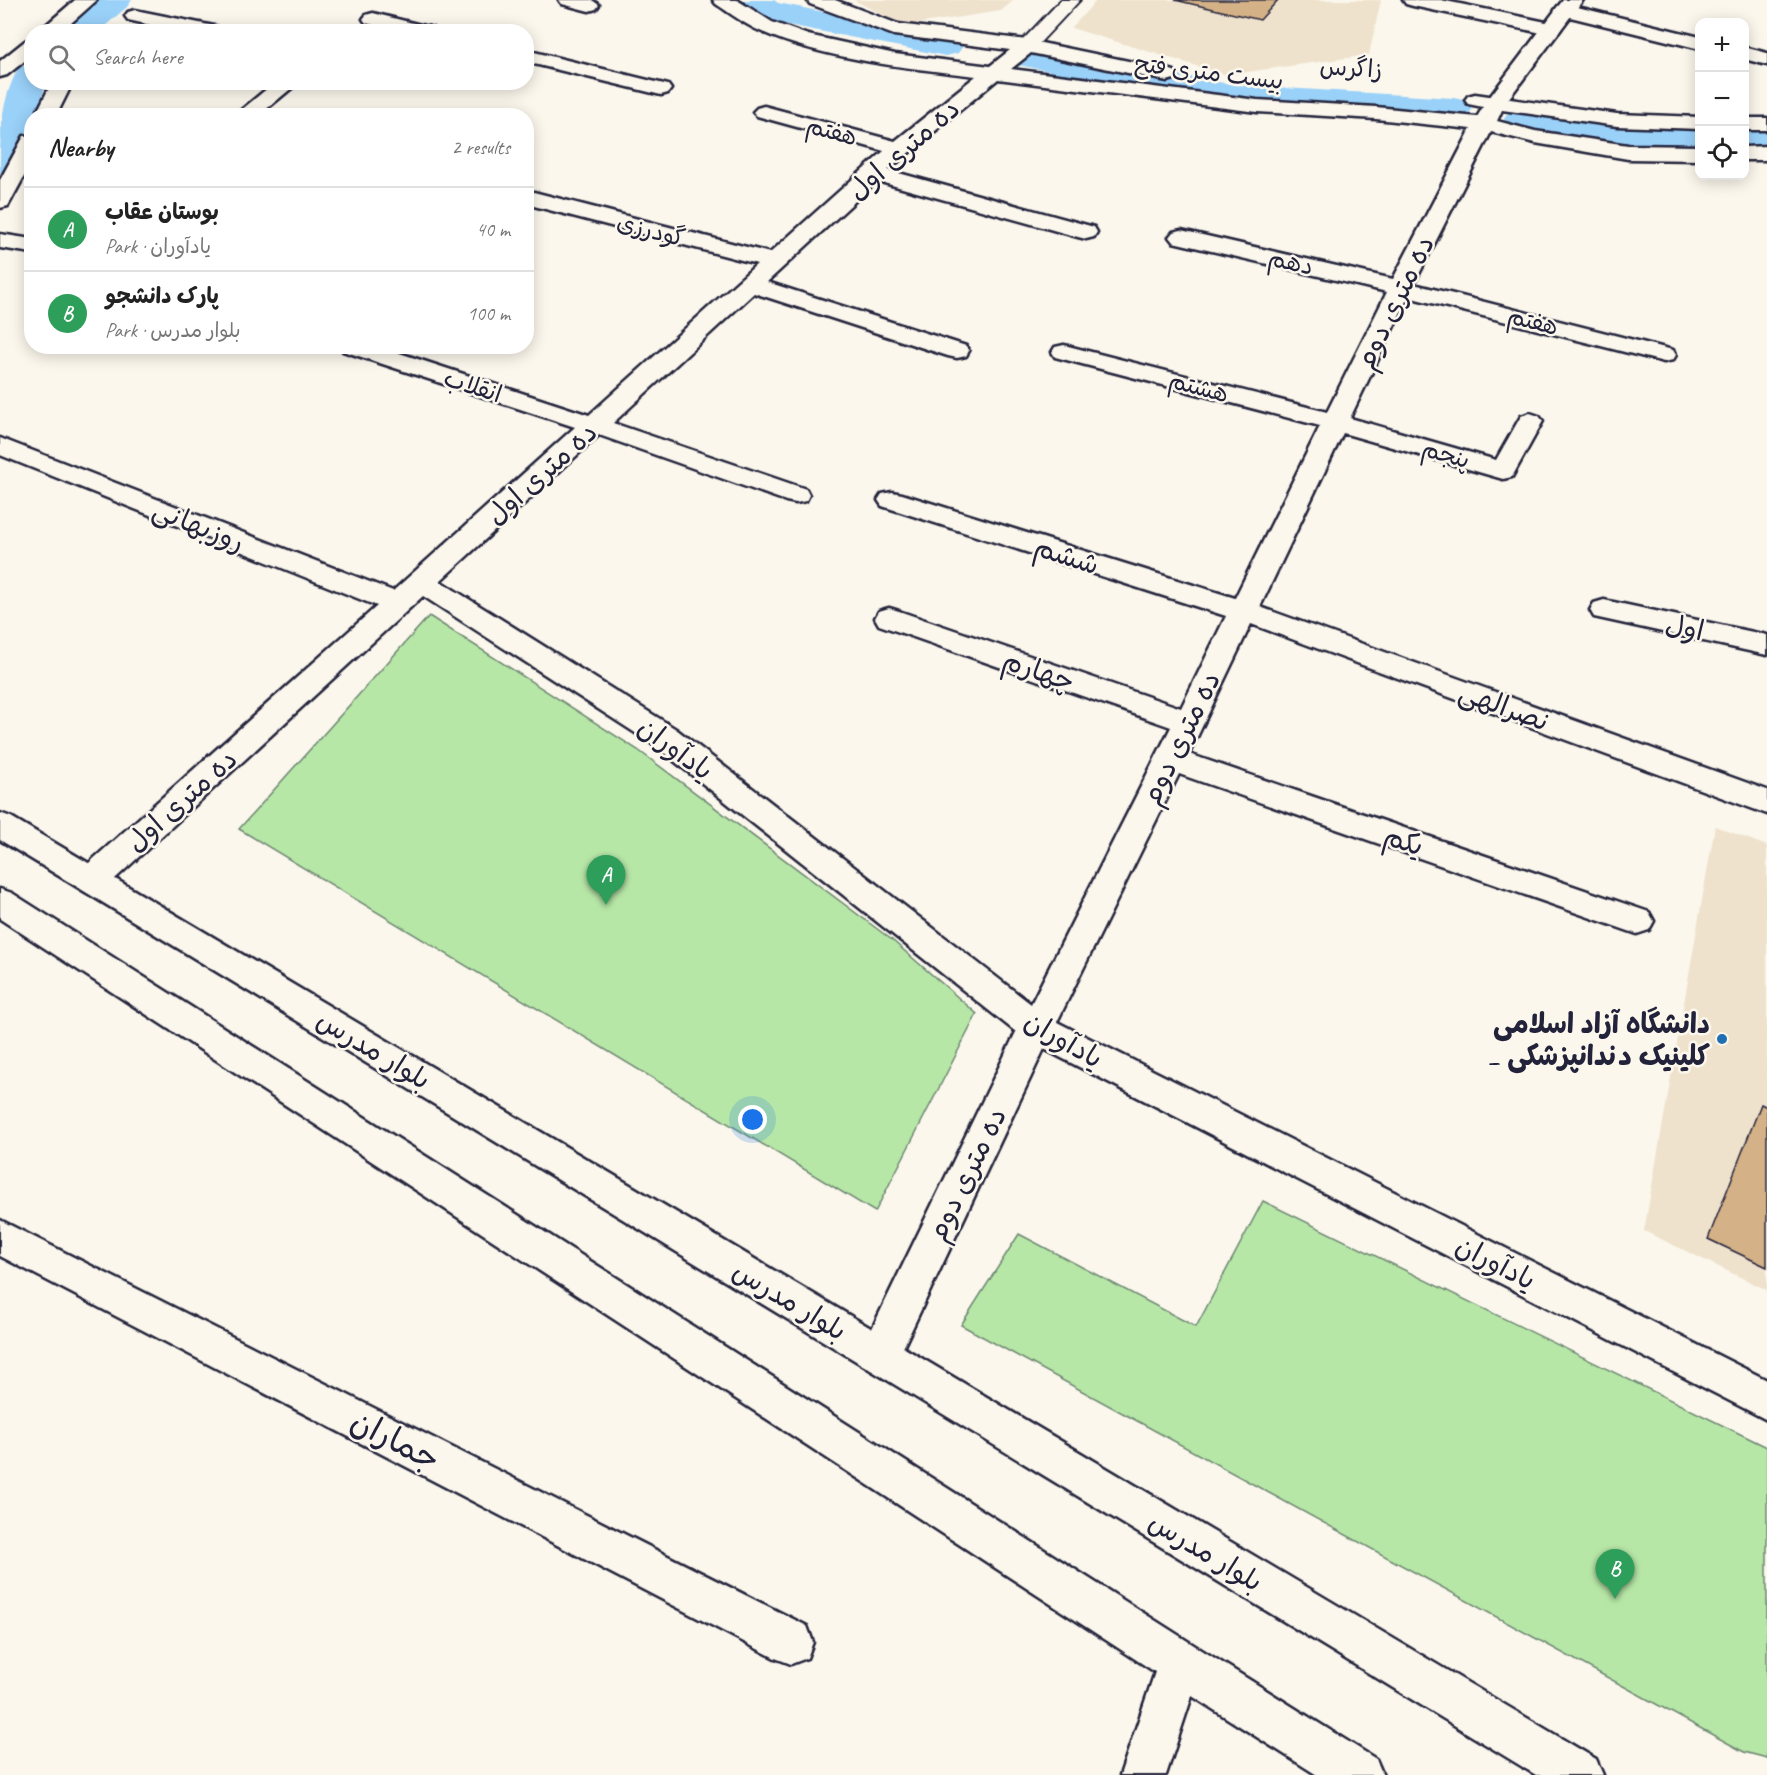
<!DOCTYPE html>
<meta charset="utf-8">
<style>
:root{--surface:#fff;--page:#f6f6f6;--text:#222;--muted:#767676;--line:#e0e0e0;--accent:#111827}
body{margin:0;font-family:Caveat,"Playpen Sans Arabic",sans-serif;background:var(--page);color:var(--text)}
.controls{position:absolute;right:18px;top:18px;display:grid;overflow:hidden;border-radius:12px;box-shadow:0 3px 15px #0003}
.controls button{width:54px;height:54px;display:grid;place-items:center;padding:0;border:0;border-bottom:2px solid var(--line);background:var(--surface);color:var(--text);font:30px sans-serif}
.you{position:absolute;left:753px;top:1120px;width:21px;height:21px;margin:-15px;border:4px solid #fff;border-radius:50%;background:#1a73e8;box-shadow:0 0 0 9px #1a73e833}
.badge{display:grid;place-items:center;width:39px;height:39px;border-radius:50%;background:var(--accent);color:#fff;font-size:20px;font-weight:700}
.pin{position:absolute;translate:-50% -50px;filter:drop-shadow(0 2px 3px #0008)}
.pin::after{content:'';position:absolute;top:32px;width:21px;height:18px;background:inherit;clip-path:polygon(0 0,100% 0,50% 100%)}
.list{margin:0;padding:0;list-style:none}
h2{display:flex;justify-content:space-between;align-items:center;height:78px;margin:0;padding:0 24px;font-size:26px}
h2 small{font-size:20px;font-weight:400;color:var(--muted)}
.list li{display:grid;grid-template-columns:39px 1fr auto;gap:18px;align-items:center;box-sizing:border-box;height:84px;padding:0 24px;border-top:2px solid var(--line)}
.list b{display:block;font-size:22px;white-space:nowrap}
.list p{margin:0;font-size:20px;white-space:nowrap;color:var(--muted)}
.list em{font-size:20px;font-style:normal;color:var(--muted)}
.icon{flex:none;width:33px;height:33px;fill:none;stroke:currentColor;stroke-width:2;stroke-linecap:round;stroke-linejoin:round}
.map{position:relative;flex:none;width:1767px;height:1775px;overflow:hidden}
.search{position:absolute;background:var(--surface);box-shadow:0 3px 15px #0003;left:24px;top:24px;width:510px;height:66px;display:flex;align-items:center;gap:15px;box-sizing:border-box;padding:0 21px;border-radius:24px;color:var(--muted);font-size:22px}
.panel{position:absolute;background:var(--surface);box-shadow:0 3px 15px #0003;left:24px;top:108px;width:510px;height:246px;border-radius:24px}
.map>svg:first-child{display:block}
.built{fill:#efe2cd}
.green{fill:#b7e7a7;stroke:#6c8471;stroke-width:1.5}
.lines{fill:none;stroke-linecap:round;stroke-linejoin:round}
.canal{fill:#9ad1f9;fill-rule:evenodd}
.building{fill:#d4b186;stroke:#22223b;stroke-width:1.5}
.lane-casing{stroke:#22223b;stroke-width:4}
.street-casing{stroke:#22223b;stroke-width:5}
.secondary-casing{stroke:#22223b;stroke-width:5}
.lane{fill:#fbf7ec;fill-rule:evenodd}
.street{fill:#fbf7ec;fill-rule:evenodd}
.secondary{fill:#fbf7ec;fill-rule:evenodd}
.poi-dot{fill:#1f6fb2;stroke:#fbf7ec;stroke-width:2}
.labels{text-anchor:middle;stroke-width:5;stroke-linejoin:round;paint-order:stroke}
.far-street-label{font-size:24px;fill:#22223b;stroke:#fbf7ec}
.street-label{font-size:28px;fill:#22223b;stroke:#fbf7ec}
.poi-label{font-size:28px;font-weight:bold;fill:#22223b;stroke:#fbf7ec;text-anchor:end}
.near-street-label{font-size:33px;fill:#22223b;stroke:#fbf7ec}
</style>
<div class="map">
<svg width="1767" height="1775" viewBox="0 0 1767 1775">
<rect width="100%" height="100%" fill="#fbf7ec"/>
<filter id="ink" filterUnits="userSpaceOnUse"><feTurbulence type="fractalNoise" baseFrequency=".0167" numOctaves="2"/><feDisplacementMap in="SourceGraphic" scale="12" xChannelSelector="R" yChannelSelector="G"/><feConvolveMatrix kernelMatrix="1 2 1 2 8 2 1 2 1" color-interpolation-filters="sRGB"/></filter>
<g filter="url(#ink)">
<!-- built -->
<path class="built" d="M854,0H1014L1001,11L903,26Z
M1097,0H1381L1369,55L1226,75L1071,28Z
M1715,826L1767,846V1290L1644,1231Z"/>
<!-- green -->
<path class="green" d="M429,616L638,750L892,940L977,1014L875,1212L239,829Z
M1263,1201L1767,1447V1758L1744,1752L961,1325L1019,1234L1196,1327Z"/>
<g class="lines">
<!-- canal -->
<path class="canal" d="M95,0H132L127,7L98,32H60L65,25Z
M733,0H774L778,3L946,36L958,39L963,46L958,53L946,56L768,21C754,18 741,12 733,0Z
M1030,48L1235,85L1454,98L1467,101L1472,109L1467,117L1454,120L1235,107L1018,65L1013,58L1018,51Z
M32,64V82H47L35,116H32C32,134 24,155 13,170L0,173C0,135 0,101 19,67Z
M1522,108L1604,125L1700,127V149L1604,147L1509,127L1504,119L1509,111Z
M1744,127H1767V149H1744Z"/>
</g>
<!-- building -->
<path class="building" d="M1175,0H1278L1260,20Z
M1761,1104L1767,1107V1267L1708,1239Z"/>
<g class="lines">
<!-- lane casing -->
<g class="lane-casing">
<path id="lane" d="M1061,0H1080L1033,50H1021L1018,46L1021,42Z"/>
</g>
<!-- street casing -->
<g class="street-casing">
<path id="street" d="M75,0H97L61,32H38Z
M559,0H592L599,5L596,9L589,11L562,4Z
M713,0H737L772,22L808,35L895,54L990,66L1010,50L894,35L810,4L807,0H835L898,24L1027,40L1167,69L1174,71L1177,75L1174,79L1167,81L1031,53L1011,69L1257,100L1376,107L1477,117L1483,107L1468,104L1465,100L1468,96L1475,94L1617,114L1700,117V129L1617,126L1502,110L1497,121L1535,131L1628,145L1700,146V160L1628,159L1535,143L1491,132L1414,284L1673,350L1676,355L1673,360L1664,362L1408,297L1350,418L1496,460L1521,416L1530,413L1539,416L1543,421L1512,477L1503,479L1343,433L1260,607L1767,790V814L1251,624L1189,754L1649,912L1654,921L1649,930L1637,934L1179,774L1057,1022L1767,1380V1420L1044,1049L894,1367L880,1373L866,1367L860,1354L866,1341L1016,1032L654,745L423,596L105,888L93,892L81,888L77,879L81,870L377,606L0,455V438L393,591L575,427L343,351L340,346H378L589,415L757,264L526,204V190L770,253L884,151L757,116L753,112L757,108L764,106L895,141L976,76C908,68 822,59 760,31C744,24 730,13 716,4ZM998,79L1257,112L1376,119L1471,129L1393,279L1181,230L1173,232L1169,237L1173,242L1387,292L1327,412L1064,345L1055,347L1052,352L1055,357L1320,426L1235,598L902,494L892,492L882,494L878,500L882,506L1226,616L1181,708L899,611L889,608L879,611L875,618L879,625L1171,727L1031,1004L676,729L440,581L599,435L786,501L796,503L806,501L809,495L806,489L613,423L754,293L948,356L957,358L966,356L969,351L966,346L767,282L877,181L1078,237L1086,239L1094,237L1097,232L1094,227L888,170Z
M1403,0H1441L1551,23L1558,25L1561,29L1558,33L1551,35L1413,6L1406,4Z
M1565,4L1700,37V49L1558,14L1555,10L1558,6Z
M135,10L214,26L221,28L224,32H182L128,20L125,16L128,12Z
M373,13L433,28L436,32H400L366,23L363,19L366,15Z
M32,39V55L7,75L0,77V61L25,41Z
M1744,47L1767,53V65L1744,59Z
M526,50L668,85L671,89L668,93L661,95L526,62Z
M52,82H73L56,116H35Z
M275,82H299L258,116H234Z
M1744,118H1767V130H1744Z
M32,135V162L8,206L0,208V180L24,136Z
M1767,146V160H1744V147Z
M0,234L32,239V253L0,248Z
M1604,600L1767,635V655L1594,617L1590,610L1594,603Z
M0,1220L807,1626L813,1642L807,1658L791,1664L775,1658L0,1256Z"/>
</g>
<!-- secondary casing -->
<g class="secondary-casing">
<path id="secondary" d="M1563,0H1583L1503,106L1496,108L1489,106L1486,102L1489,98Z
M0,813L11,817L1596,1759L1603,1775H1536L0,840Z
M0,889L12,893L1197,1647L1376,1759L1383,1775H1317L1192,1696L1166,1775H1120L1155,1672L0,919Z"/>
</g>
<!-- lane -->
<use href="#lane" class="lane"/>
<!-- street -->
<use href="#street" class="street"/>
<!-- secondary -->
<use href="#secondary" class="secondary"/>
</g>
</g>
<!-- markers -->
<circle class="poi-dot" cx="1722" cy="1039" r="6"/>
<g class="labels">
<!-- far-street labels -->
<g class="far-street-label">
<text transform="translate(1351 68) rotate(3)" y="8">زاگرس</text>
<text transform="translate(1209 72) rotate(7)" y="8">بیست متری فتح</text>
<text transform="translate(832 131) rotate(15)" y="8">هفتم</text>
<text transform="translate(651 230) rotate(15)" y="8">گودرزی</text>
<text transform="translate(1291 262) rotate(13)" y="8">دهم</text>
<text transform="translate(1533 321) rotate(14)" y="8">هفتم</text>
<text transform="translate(473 386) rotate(18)" y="8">انقلاب</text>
<text transform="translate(1199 387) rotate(15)" y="8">هشتم</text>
<text transform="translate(1446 454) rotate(16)" y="8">پنجم</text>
</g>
<!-- street labels -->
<g class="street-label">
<text transform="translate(903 149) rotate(-41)" y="10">ده متری اول</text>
<text transform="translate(1394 302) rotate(-64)" y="10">ده متری دوم</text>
<text transform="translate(541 473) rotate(-42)" y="10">ده متری اول</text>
<text transform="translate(199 525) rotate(22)" y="10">روزبهانی</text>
<text transform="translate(1067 555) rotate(18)" y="10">ششم</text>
<text transform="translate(1685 627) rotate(12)" y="10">اول</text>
<text transform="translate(1039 670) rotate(19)" y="10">چهارم</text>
<text transform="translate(1505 706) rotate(20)" y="10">نصرالهی</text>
<text transform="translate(1180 738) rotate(-64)" y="10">ده متری دوم</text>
<text transform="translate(676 748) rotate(36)" y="10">یادآوران</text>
<text transform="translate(181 800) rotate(-42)" y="10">ده متری اول</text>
<text transform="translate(1404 840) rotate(19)" y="10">یکم</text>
<text transform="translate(1064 1039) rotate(30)" y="10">یادآوران</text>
<text transform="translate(374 1049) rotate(31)" y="10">بلوار مدرس</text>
<text transform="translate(966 1174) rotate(-64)" y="10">ده متری دوم</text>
<text transform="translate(1496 1262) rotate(27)" y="10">یادآوران</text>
<text transform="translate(790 1300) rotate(31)" y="10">بلوار مدرس</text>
<text transform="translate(1206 1551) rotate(31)" y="10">بلوار مدرس</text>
</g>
<!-- poi labels -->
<g class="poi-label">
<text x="1710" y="1033">دانشگاه آزاد اسلامی<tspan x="1710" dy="32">_ کلینیک دندانپزشکی</tspan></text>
</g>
<!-- near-street labels -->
<g class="near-street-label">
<text transform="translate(396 1439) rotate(27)" y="12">جماران</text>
</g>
</g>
</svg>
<div class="controls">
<button>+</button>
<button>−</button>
<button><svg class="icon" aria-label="locate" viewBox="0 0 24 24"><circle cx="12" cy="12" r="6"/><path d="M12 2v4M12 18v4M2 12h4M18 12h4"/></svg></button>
</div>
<div class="you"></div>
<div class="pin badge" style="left:606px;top:905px;background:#2e9e5b">A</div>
<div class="pin badge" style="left:1615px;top:1599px;background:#2e9e5b">B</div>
<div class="search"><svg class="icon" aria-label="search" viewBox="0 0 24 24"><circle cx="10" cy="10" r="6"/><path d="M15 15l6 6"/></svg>Search here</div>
<section class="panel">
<h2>Nearby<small>2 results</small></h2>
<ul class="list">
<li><span class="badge" style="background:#2e9e5b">A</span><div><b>بوستان عقاب</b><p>Park · یادآوران</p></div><em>40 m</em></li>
<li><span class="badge" style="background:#2e9e5b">B</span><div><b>پارک دانشجو</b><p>Park · بلوار مدرس</p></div><em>100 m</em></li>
</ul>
</section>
</div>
